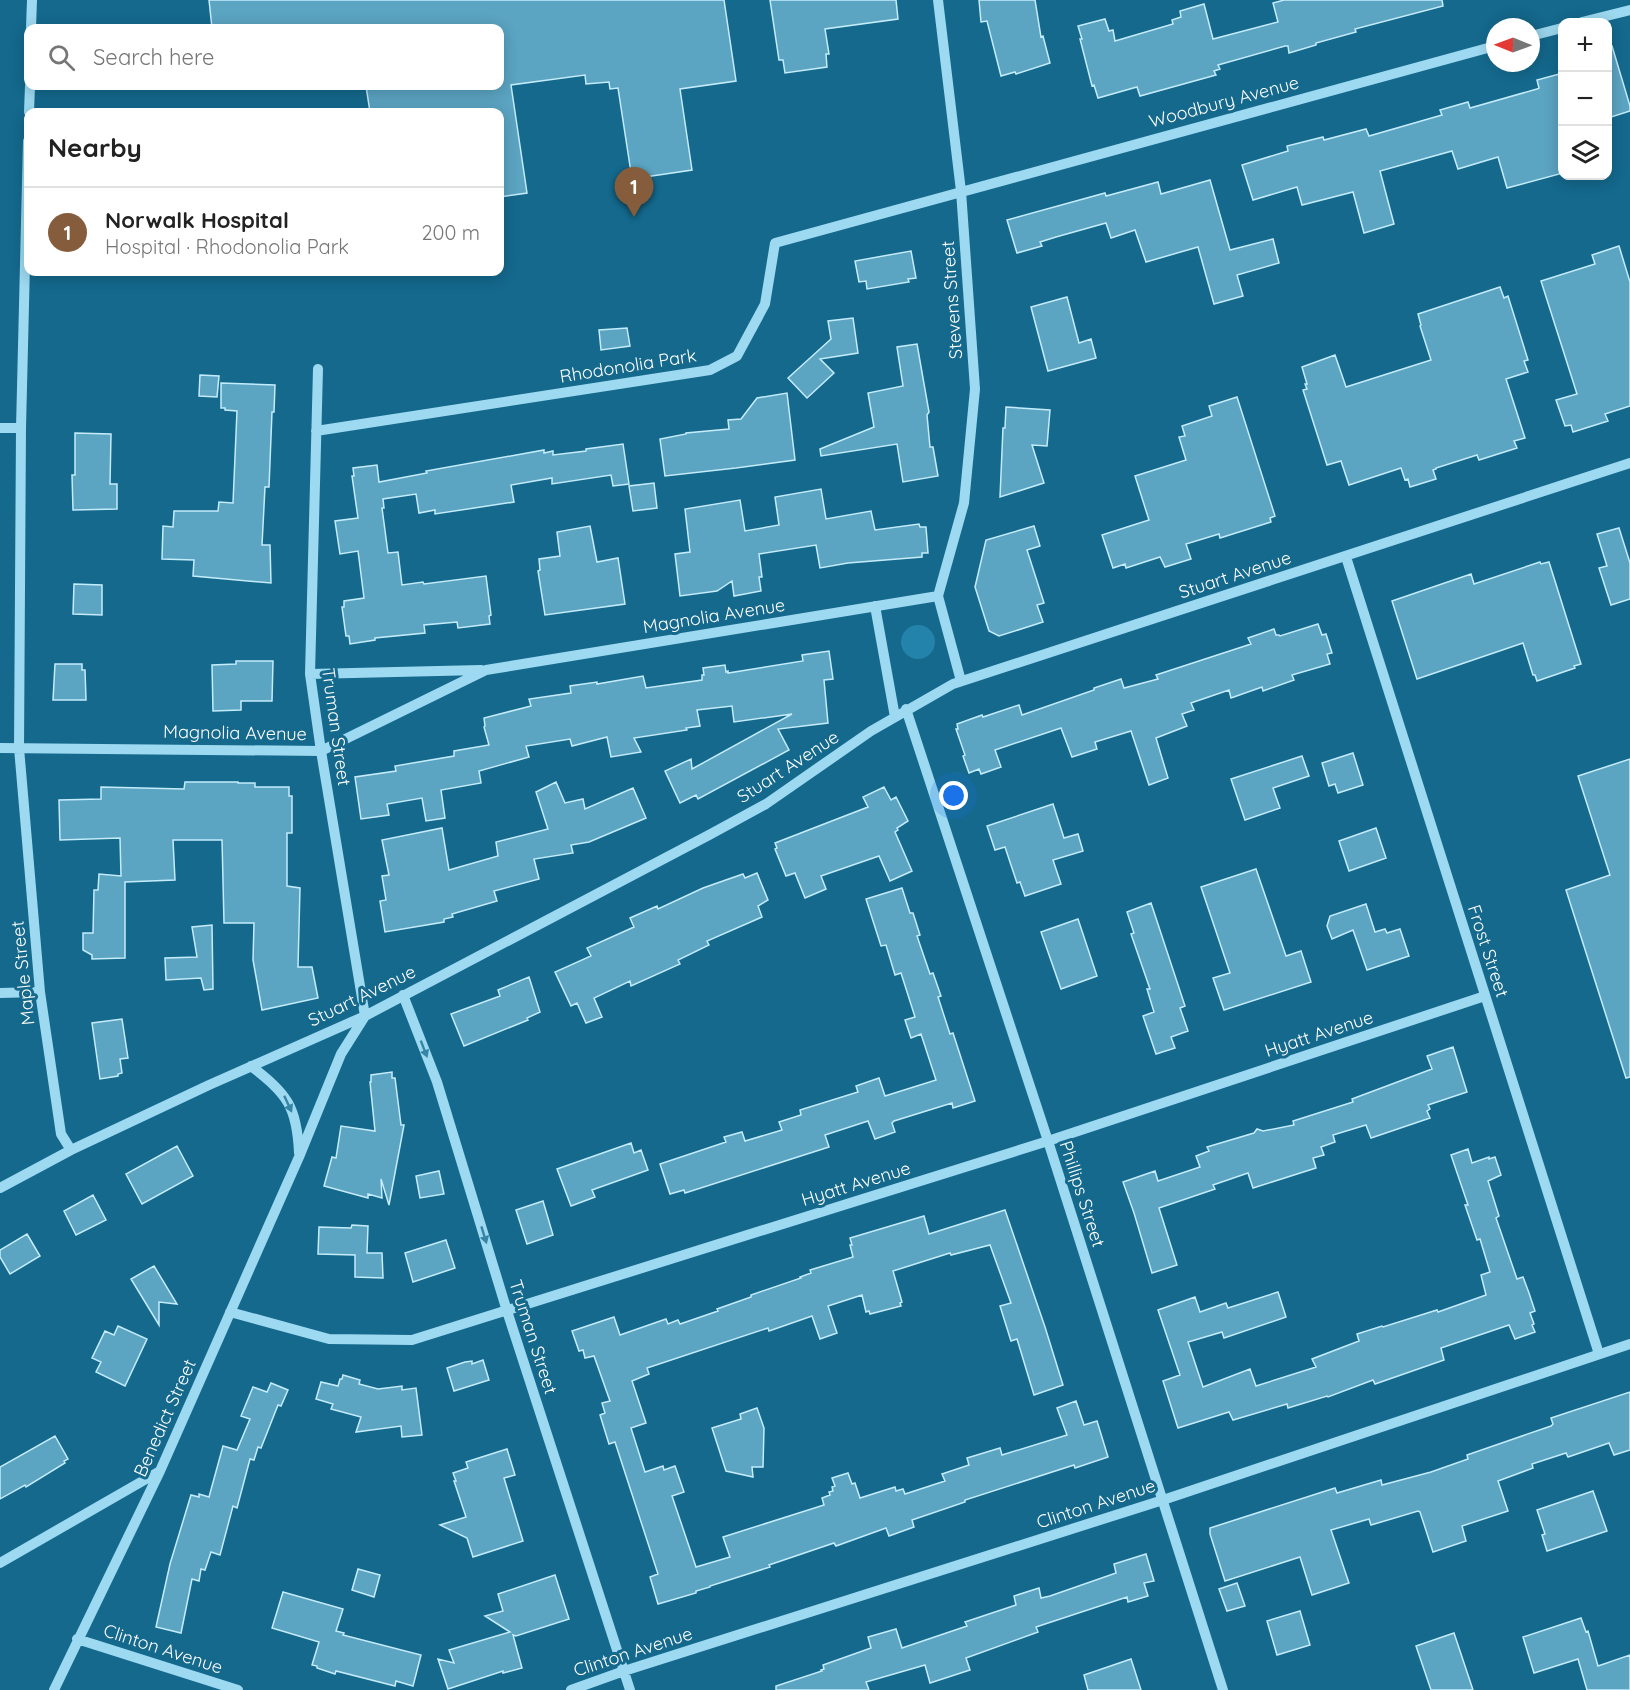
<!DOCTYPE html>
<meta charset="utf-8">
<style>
:root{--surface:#fff;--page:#f6f6f6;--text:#222;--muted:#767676;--line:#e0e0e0;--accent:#855d3c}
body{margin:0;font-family:Quicksand,sans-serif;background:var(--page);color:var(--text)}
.controls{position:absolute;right:18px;top:18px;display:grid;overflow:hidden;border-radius:12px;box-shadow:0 3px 15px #0003}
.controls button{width:54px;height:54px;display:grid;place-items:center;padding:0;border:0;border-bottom:2px solid var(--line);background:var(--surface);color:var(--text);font:30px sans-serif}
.compass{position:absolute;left:1486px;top:18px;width:54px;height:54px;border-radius:50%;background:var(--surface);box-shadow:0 3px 15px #0003;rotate:271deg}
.you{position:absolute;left:954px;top:796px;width:21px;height:21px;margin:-15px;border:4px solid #fff;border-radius:50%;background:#1a73e8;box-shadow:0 0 0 9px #1a73e833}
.badge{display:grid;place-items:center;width:39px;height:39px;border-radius:50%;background:var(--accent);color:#fff;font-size:20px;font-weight:700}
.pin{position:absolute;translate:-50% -50px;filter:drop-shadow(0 2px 3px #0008)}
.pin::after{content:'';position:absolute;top:32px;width:21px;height:18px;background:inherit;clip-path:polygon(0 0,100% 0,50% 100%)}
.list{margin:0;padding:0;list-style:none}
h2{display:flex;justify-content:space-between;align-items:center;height:78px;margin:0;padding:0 24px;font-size:26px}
h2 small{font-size:20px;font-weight:400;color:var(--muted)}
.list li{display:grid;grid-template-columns:39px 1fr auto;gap:18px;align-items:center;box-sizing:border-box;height:90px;padding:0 24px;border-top:2px solid var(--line)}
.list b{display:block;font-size:22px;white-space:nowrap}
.list p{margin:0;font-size:20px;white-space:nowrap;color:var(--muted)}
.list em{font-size:20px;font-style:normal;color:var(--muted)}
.icon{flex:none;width:33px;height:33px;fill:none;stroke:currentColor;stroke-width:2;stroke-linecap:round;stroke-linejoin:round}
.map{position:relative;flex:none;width:1630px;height:1690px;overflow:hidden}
.search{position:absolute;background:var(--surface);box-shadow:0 3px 15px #0003;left:24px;top:24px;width:480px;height:66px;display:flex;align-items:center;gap:15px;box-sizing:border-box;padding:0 21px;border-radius:12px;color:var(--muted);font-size:22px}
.panel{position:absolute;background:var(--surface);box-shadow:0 3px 15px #0003;left:24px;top:108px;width:480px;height:168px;border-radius:12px}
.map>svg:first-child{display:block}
.green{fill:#2383aa}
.building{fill:#5ba4c2;stroke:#c4ecfc;stroke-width:1.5}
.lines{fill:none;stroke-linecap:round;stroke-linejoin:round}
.minor{stroke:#9dd9f0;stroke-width:10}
.oneway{fill:#3685a6}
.labels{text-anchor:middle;stroke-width:6;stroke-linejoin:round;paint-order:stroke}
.street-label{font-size:18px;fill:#fff;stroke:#14698d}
</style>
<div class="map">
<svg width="1630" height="1690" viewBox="0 0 1630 1690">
<rect width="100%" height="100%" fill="#14698d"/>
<!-- green -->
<path class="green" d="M901 642a17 17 0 1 1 34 0a17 17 0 1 1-34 0Z"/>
<!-- building -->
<path class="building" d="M209,0H724L736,81L680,89L692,170L632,179L618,88L610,89L609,82L586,84L585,75L511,85L527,193L500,197V112H370L366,86H500V28H212Z
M770,0H896L898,19L825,29L829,54H826L827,67L785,73L783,60H779Z
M979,0H1035L1041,37L1043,36L1050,63L1016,74L1015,72L1001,76L987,21L981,22Z
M1284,0H1442L1443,6L1355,29L1356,32L1316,43V45L1289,53L1288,46H1285L1218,65L1220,69L1214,71L1216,75L1140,96L1137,87L1098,98L1094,85L1092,86L1080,39H1082L1078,26L1105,19L1109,31L1113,30L1115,41L1173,24L1172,20L1181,17L1180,11L1204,4L1213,39L1278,22L1273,3Z
M1612,46L1630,106V111L1608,118V47Z
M1563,73V173L1507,188L1498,157L1458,169L1452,151L1380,171L1394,224L1364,233L1353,192L1302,205L1297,187L1253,200L1242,165L1288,151L1287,146L1323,137L1324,140L1366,129L1369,136L1442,115L1440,110L1468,102L1470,108L1537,89L1539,88L1537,80Z
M1210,180L1230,250L1273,239L1279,263L1237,275L1243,296L1214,304L1198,247L1146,262L1135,230L1111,238L1106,223L1056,237L1040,242L1042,246L1017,253L1007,220L1105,193L1106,196L1158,182L1161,194Z
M1619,246L1630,282V406L1605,414L1608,421L1573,432L1571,425L1565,426L1556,400L1577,394L1541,281L1595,264L1592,255Z
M911,251L916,278L908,279L909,282L867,289L866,281L859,282L855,261Z
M1500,287L1504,298L1508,296L1528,360L1524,361L1528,372L1506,379L1525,438L1514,441L1517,448L1479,460L1477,455L1436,468V469L1433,470L1436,479L1410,487L1408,479L1405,480L1401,468L1349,485L1341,461L1327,465L1303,390L1307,389L1305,384H1307L1302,367L1335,355L1346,387L1431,360L1420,326L1421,325L1418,314Z
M1067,297L1079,343L1091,339L1096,358L1048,371L1031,307Z
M853,318L858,353L820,359L834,373L807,398L788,378L831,339L828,321Z
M627,328L630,346L601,350L599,330Z
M917,344L929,412L927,415L930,447H933L938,476L903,482L897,444L821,456L820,449L874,427L868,393L903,386L897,347Z
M200,375L219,376L217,397L199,396Z
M221,383L275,385L274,412H272L269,487H265L262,545H270L271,583L193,576L194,560L162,559L163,526L173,527L174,511H218L219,502L233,503L237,411L225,410V408H221Z
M787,393L795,460L736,468L665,476L660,439L686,434V433L729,429L728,420L741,419L757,398Z
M1237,397L1275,516L1270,518L1271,522L1220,538L1219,534L1186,544L1191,559L1165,567L1160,557L1126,568L1125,564L1113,568L1102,535L1149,520L1135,476L1186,460L1179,437L1185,436L1182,426L1212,416L1209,406Z
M1006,407L1050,410L1047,446L1032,445L1044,483L1000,497L1003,428H1005Z
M75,433L111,434L110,484H117V509L73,510L72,475H75Z
M623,444L629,484L613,486L611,475L552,484V478L511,485L514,502L435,514V510L419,513L416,494L383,499L384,508H382L388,553L398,552L402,585L423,582L424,584L486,576L491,615L489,616L490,624L458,628L457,622L424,625L425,633L375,638V640L350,644L349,636H346L342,607H344V601L364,598L358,551L340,554L335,521L358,518L352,476H354L353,468L377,465L379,482L427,473L426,471L544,450V453L553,451V455L586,451V449Z
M654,483L657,508L633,511L629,486Z
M821,489L826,519L871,511L875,530L919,524L920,527H926L928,553H922V557L848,563L820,568L816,545L759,554L762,577H759L761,591L734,596L732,581L717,591L680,596L675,554L690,552L685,509L740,500L745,531L779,525L775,497Z
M590,526L597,562L618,558L625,604L545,615L538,571L540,570L539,559L560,556L557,532Z
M1034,526L1040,546L1027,550L1044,603L1037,605L1043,622L999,636L989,631L975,587L986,540Z
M1619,528L1630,563V599L1611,605L1599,568L1607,566L1597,534Z
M1540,562L1541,564L1549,562L1581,664L1574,666L1575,668L1537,681L1535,675H1533L1523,643L1417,679L1392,601L1471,574L1474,584Z
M74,584L102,585V615L73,614Z
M1318,624L1322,635L1326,634L1332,653L1327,654L1330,664L1292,675L1294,680L1263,691L1262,687L1231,698L1229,690L1191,703L1194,710L1182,714L1187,726L1156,738L1168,778L1149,785L1131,731L1095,742L1097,749L1072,757L1061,728L995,750L1001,767L981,774L979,769L969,773L963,756L965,755L956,729H958L957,724L982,715L983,717L1019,705L1022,715L1094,690V688L1121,679L1124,688L1158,679L1156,675L1251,644L1248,638L1274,629L1276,635H1279L1280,636Z
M829,651L833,679L824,680L828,723L778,729L789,750L698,799L696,795L680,803L665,771L691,759L692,769L792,714L734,722L732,706L697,710L700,726L686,728L687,730L634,738L641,752L611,757L607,737L572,746L570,739L526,746L529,757L479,771L481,783L441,790L445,818L426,821L422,798L387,804L389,815L361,819L355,777L396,771L395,766L454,756V751L489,745L484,727L485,726L484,718L531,706L529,699L571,693L570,686L597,682V684L643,676L646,688L702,680V675H704L703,668L725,665L726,672L728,671V673L803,661L802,655Z
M236,661H273L272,701H241V710L213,711L212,665L236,664Z
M55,664H82V670H85L86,700H53Z
M1353,753L1363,785L1338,793L1335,784L1329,786L1322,763Z
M1302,756L1309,776L1273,788L1280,808L1245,820L1231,779Z
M1630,759V1077L1626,1078L1566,890L1610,875L1578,776Z
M185,782H238V783H255V787H289V796H292V833H287V886L300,888L298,967H312L318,998L262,1010L253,960L254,923H224L222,840H173L175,880L125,882V958L92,959V955L83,950V933H93L94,890H98L99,874L121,876L120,838L60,840L59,800L101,799V787L184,789Z
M556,782L565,803L583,799L585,809L633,788L646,818L589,842L571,845L573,853L534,859L539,879L494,891L497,901L452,914L453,917L444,919V922L385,932L380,901L386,900L382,876L389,875L382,840L442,828L449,870L498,856L496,842L548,829L536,792Z
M884,787L891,800L896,797L908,821L897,828L898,830L895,832L912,871L890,881L879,856L821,876L826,889L805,898L795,873L786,876L775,849L777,848L775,843L868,807L863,797Z
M1053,804L1064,838L1078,834L1083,851L1053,860L1061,884L1025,896L1020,882L1017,883L1005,847L995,850L987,826Z
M1376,828L1386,858L1349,871L1339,841Z
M1256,869L1286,956L1301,951L1311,982L1224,1010L1213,978L1230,973L1201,887Z
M757,873L768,900L758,906L762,917L707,941L709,945L678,960L680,964L631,986L630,981L594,998L602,1017L586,1023L577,1003L571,1006L555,972L591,956L587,948L634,927L630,918L657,906L658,909L703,888L743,874L745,878Z
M902,888L910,913H913L920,935L917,936L930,974L933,973L941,996L938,997L950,1034L953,1033L975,1101L953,1108L952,1103L894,1121L892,1123L895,1132L875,1139L868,1121L825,1135L829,1147L685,1193L684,1190L670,1194L660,1164L726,1142L724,1137L742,1132L745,1141L782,1130L779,1122L801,1115L800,1110L858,1092L856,1086L879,1078L885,1096L936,1080L921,1034L911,1038L905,1020L915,1017L901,973L895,975L886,945L881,946L866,899Z
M1151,903L1185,1006L1180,1008L1188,1031L1171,1037L1175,1048L1156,1054L1143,1016L1154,1012L1147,989H1150L1131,934L1134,933L1127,912Z
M1366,904L1375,932L1385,929L1387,933L1400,929L1409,956L1367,970L1353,930L1332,939L1327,926L1330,916Z
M1078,919L1097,976L1061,989L1041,932Z
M212,925L213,989L204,990L201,978L166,980L165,958L197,957L192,927Z
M529,977L540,1012L527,1018L528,1020L464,1046L451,1014L500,996L498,990Z
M122,1019L128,1058L120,1059L122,1073L118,1074V1076L100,1079L92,1023Z
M1453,1047L1467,1092L1428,1105L1430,1109L1427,1111L1430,1118L1371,1138L1366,1125L1333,1135L1335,1142L1321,1147L1324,1155L1313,1158L1316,1168L1253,1188L1248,1173L1213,1185L1215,1189L1159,1208L1177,1265L1152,1273L1134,1213L1123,1182L1155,1171L1158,1181L1200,1167L1196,1156L1209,1151L1207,1147L1254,1133L1257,1129L1263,1131L1294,1125L1293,1121L1353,1102L1352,1099L1432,1069L1427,1056Z
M392,1072V1078H395L401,1125H404L389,1205L381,1179L382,1198L368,1194V1198L324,1186L332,1157L336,1158L341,1126L375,1131L370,1082H371V1075Z
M631,1143L634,1153L641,1150L648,1170L592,1190L595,1197L571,1206L557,1169Z
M177,1146L193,1176L142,1204L126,1174Z
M1468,1149L1472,1163L1489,1157V1159L1495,1157L1501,1175L1488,1181L1499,1216L1496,1218L1517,1279L1523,1277L1529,1293L1535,1311L1530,1313L1534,1324L1532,1325L1535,1332L1515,1339L1509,1325L1441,1348L1444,1360L1375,1384L1373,1380L1328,1397L1327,1396L1288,1408L1287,1404L1233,1420L1229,1412L1178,1428L1163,1381L1180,1375L1158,1310L1195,1297L1200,1312L1226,1303L1228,1308L1278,1292L1286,1317L1224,1338L1222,1332L1188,1342L1203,1387L1250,1369L1256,1386L1316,1367L1312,1359L1359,1341L1357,1334L1382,1326L1383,1327L1437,1310L1438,1312L1486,1295L1481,1275L1490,1272L1480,1239L1477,1240L1465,1205H1468L1451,1155Z
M439,1171L444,1194L420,1198L416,1176Z
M93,1195L106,1220L76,1235L64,1211Z
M543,1201L553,1235L527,1244L516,1210Z
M1005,1210L1045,1327L1063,1385L1034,1395L1017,1339L1011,1341L1000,1306L1011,1303L990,1245L951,1255L950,1253L893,1271L902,1302L900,1303L901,1306L870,1314L869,1311L866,1312L862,1295L828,1306L837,1333L820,1339L812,1316L769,1331L768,1328L647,1368L649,1374L632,1381L646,1423L631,1428L645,1472L663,1466L664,1470L675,1466L684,1492L672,1496L696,1567L730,1557L723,1537L824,1505L822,1498L830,1495L829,1492L833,1491L832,1487L835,1486L832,1478L848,1473L852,1484L855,1483L860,1498L895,1487L896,1491L903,1489L905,1494L945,1481L942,1474L969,1465L967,1458L1000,1448L1002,1455L1067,1435L1057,1408L1076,1401L1084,1425L1097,1421L1108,1457L1075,1468L1074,1465L965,1500V1502L912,1520L914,1527L889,1536L886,1528L836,1546L834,1543L769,1565L770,1567L710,1586V1587L696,1591V1593L658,1604L650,1577L658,1574L615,1442L609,1444L600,1415L605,1413L602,1403L610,1401L594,1356L585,1358L583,1350L579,1351L572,1331L614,1317L620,1335L666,1319L668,1324L678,1320L680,1324L718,1311L717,1309L751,1297V1295L801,1278L800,1277L811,1273L810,1270L853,1257L850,1245H852L850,1238L924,1216L929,1234Z
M352,1225L368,1226L367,1253H382L383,1278L355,1277V1255L318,1254L319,1227L351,1228Z
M27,1234L40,1256L10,1274L0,1257V1250Z
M446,1240L455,1268L413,1282L405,1253Z
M154,1266L177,1304L159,1302V1325L131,1279Z
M118,1326L147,1339L125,1386L96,1372L101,1362L92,1358L105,1331L114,1335Z
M483,1360L489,1380L454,1391L447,1368L465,1362L472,1361V1364Z
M343,1375L360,1380L359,1384L378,1389L402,1386V1390L416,1388L422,1435L402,1437L401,1426L356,1432L361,1417L331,1409L333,1404L316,1399L321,1382L338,1386L340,1379H342Z
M271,1383L288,1390L281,1406L278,1405L261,1448L258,1447L254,1460L250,1459L237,1508L233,1506L220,1555L211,1552L205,1570L201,1569L199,1581L192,1579L181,1633L156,1627L170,1564L191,1495L199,1497V1494L209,1497L223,1446L237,1450L250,1419L241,1416L253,1387L267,1392Z
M1630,1392V1450L1614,1455L1609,1443L1568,1457L1566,1453L1532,1464L1533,1468L1498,1481L1508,1511L1462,1526L1466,1541L1433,1552L1420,1512L1418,1511L1371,1525L1369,1519L1331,1530L1349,1583L1312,1595L1300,1557L1225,1581L1210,1534V1528L1335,1488L1337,1493L1381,1480L1382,1485L1431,1472L1468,1459L1467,1455L1551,1426L1553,1424L1551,1418Z
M757,1408L764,1428L763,1467H752L753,1477L726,1471L712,1428L741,1419L740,1414Z
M55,1436L68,1459L64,1461L65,1463L26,1487L25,1485L0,1499V1467Z
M507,1449L515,1475L504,1478L523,1541L473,1557L467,1538L440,1525L466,1517L454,1481H456L453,1473L468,1468L466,1462Z
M1593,1491L1607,1531L1547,1551L1542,1535L1545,1534L1537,1510Z
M1146,1554L1154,1581L1144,1583L1148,1596L1128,1602L1127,1597L1036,1627L1038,1632L966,1658L970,1670L930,1683L925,1665L866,1682L869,1690H776V1686L822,1671L821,1670L824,1669L823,1665L871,1648L868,1637L896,1629L902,1648L967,1626L965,1622L1016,1605L1014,1596L1039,1588L1041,1598L1050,1596L1116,1573L1114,1564Z
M358,1569L380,1575L374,1597L352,1590Z
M555,1575L569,1619L516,1636L513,1635L522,1668L503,1673V1671L448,1689L438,1659L454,1663L449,1650L510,1632L485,1616L503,1611L498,1594Z
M1237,1583L1245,1606L1227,1611L1219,1589Z
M283,1592L343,1609L336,1631L344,1633L343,1635L421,1655L413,1686L396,1681L395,1686L336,1671L335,1674L317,1668V1666L312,1665L319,1642L272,1628Z
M1300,1611L1310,1645L1277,1655L1267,1621Z
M1581,1618L1586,1632L1588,1631L1598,1666L1630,1655V1690H1587L1578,1659L1534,1673L1523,1637Z
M1454,1633L1473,1690H1431L1416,1646Z
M1131,1659L1141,1690H1088L1084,1675Z"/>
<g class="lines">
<!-- minor -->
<path class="minor" d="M938,0L961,191L975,389L964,503L938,596L961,681
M1582,22L1630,10
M31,28L32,0
M1531,36L1562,28
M29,112L30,86
M28,141L21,428L19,748L40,992L61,1134L71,1150
M318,369L310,674L321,751L365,1016
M0,428H21
M316,431L710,370L737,356L765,304L775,243L1495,46
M1346,557L1599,1354
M875,606L895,717
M310,674L481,670
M906,709L1048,1141L1223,1690
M0,748L321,751L486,670L938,596
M0,993L40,992
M403,995L437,1082L507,1311L630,1690
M251,1066C287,1094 297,1106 299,1153
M0,1188L71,1150L209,1085L365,1016L709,835L766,804L871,731L953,684L1630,463
M230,1312L329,1339L412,1340L1048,1141L1485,996
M0,1563L160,1471
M77,1639L238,1690
M54,1690L160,1471L299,1157L341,1054L365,1016
M571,1690L624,1671L1163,1500L1630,1344"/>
</g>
<!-- one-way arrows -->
<defs><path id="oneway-solid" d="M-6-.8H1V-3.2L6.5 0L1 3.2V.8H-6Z" transform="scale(1.5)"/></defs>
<g class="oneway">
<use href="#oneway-solid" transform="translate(424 1049) rotate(69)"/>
<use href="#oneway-solid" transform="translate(288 1104) rotate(65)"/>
<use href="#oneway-solid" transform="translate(484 1235) rotate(73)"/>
</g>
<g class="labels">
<!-- street labels -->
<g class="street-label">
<text transform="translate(1224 102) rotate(-15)" y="6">Woodbury Avenue</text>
<text transform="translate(952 300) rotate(-94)" y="6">Stevens Street</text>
<text transform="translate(628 366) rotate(-9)" y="6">Rhodonolia Park</text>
<text transform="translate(1235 575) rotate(-18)" y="6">Stuart Avenue</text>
<text transform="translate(714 616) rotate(-9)" y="6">Magnolia Avenue</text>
<text transform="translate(336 727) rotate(82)" y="6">Truman Street</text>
<text transform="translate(235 733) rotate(1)" y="6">Magnolia Avenue</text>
<text transform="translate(788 767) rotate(-33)" y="6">Stuart Avenue</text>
<text transform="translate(1488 951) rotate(72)" y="6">Frost Street</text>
<text transform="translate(23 973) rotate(-96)" y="6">Maple Street</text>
<text transform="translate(362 996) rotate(-26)" y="6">Stuart Avenue</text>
<text transform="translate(1319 1034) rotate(-18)" y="6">Hyatt Avenue</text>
<text transform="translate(856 1184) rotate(-17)" y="6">Hyatt Avenue</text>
<text transform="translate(1082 1194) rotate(72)" y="6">Phillips Street</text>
<text transform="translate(533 1337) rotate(72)" y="6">Truman Street</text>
<text transform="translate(165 1418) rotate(-66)" y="6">Benedict Street</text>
<text transform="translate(1096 1504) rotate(-18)" y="6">Clinton Avenue</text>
<text transform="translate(163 1649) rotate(18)" y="6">Clinton Avenue</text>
<text transform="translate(633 1652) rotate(-18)" y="6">Clinton Avenue</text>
</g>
</g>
</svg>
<div class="controls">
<button>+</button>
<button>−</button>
<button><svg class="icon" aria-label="layers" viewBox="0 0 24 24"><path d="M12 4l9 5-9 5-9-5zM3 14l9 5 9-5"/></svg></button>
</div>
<svg class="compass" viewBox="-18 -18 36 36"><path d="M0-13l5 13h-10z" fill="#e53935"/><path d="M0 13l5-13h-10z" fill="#767676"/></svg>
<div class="you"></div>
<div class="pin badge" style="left:634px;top:217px">1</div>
<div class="search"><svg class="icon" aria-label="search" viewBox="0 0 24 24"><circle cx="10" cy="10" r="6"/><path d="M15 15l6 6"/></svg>Search here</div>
<section class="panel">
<h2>Nearby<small></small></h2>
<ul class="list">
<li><span class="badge">1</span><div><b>Norwalk Hospital</b><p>Hospital · Rhodonolia Park</p></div><em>200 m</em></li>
</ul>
</section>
</div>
